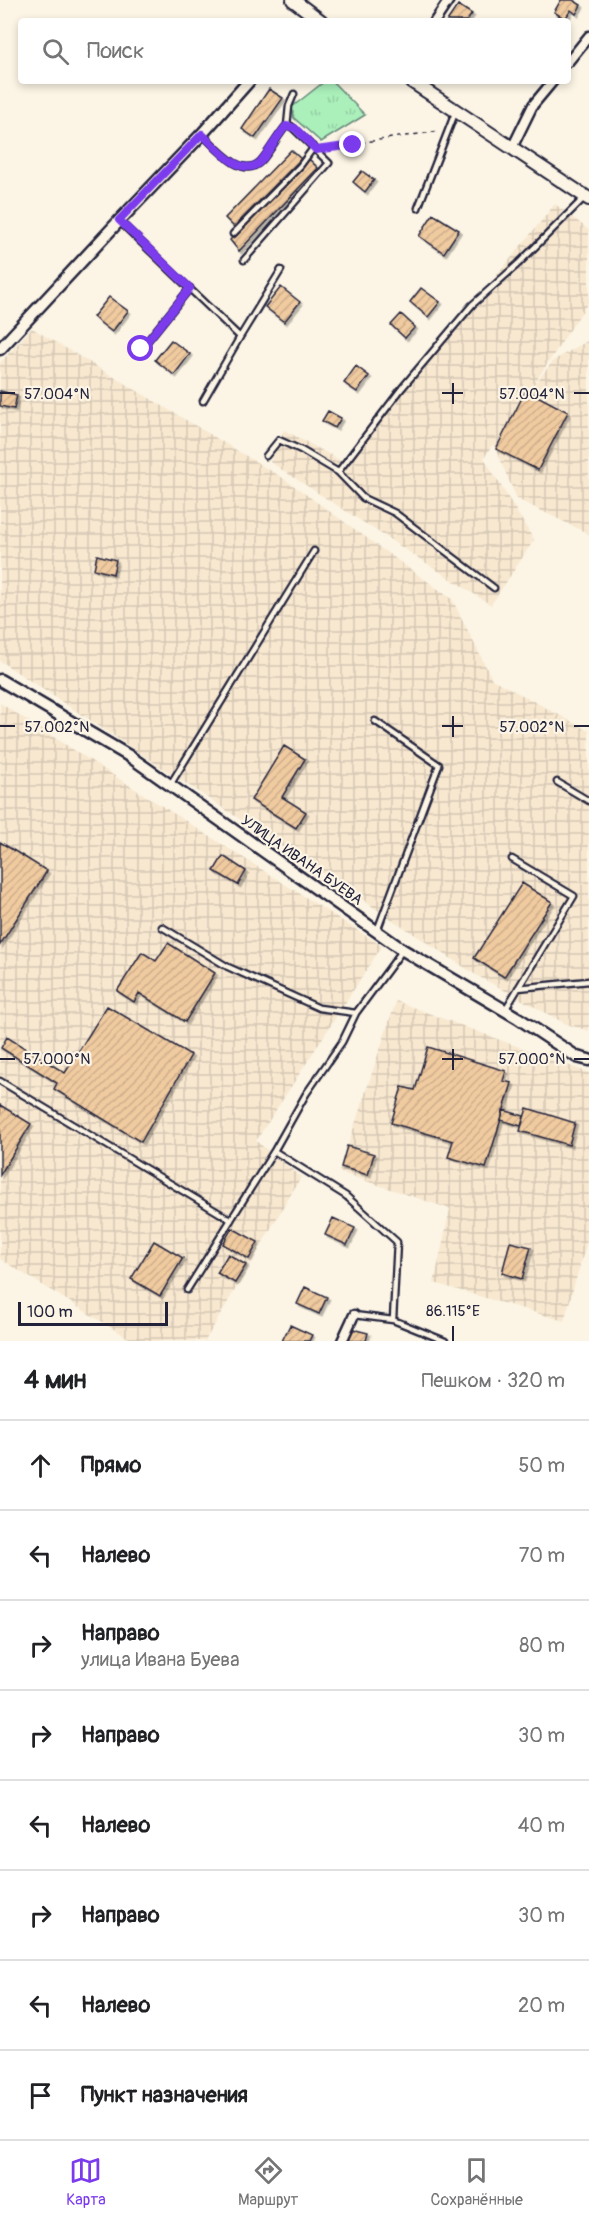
<!DOCTYPE html>
<html lang="ru">
<meta charset="utf-8">
<style>
:root{--surface:#fff;--page:#f2f2f2;--text:#202124;--muted:#757577;--line:#e0e0e0;--accent:#7c3aed}
body{margin:0;font-family:Pangolin,sans-serif;background:var(--page);color:var(--text)}
.scale{position:absolute;left:18px;bottom:15px;width:150px;box-sizing:border-box;padding-left:6px;border:3px solid #22223b;border-top:0;font-size:16px;line-height:21px;white-space:nowrap;color:#22223b;-webkit-text-stroke:4px #fcf5e5;paint-order:stroke}
.stop{position:absolute;width:18px;height:18px;margin:-14px;border:4px solid #7c3aed;border-radius:50%;background:#fff}
.stop.end{background:#7c3aed;border-color:#fff;box-shadow:0 2px 6px #0008}
.list{margin:0;padding:0;list-style:none}
h2{display:flex;justify-content:space-between;align-items:center;height:78px;margin:0;padding:0 24px;font-size:26px}
h2 small{font-size:20px;font-weight:400;color:var(--muted)}
.list li{display:grid;grid-template-columns:39px 1fr auto;gap:18px;align-items:center;box-sizing:border-box;height:90px;padding:0 24px;border-top:2px solid var(--line)}
.list b{display:block;font-size:22px;white-space:nowrap}
.list p{margin:0;font-size:20px;white-space:nowrap;color:var(--muted)}
.list em{font-size:20px;font-style:normal;color:var(--muted)}
.icon{flex:none;width:33px;height:33px;fill:none;stroke:currentColor;stroke-width:2;stroke-linecap:round;stroke-linejoin:round}
.map{position:relative;flex:none;width:589px;height:1341px;overflow:hidden}
.search{position:absolute;background:var(--surface);box-shadow:0 3px 9px #0003;left:18px;right:18px;top:18px;height:66px;display:flex;align-items:center;gap:15px;box-sizing:border-box;padding:0 21px;border-radius:6px;color:var(--muted);font-size:22px}
.sheet{height:798px;background:var(--surface)}
nav{display:flex;justify-content:space-around;align-items:center;box-sizing:border-box;height:84px;border-top:2px solid var(--line);background:var(--surface);font-size:16px;color:var(--muted)}
nav a{display:grid;justify-items:center;gap:3px}
nav .on{color:var(--accent)}
.map>svg:first-child{display:block}
.industrial{fill:url(#industrial-grid)}
.grass{fill:url(#grass-tufts);stroke:#66897b;stroke-width:1.5}
.building{fill:url(#building-hatch);stroke:#22223b;stroke-width:1.5;filter:url(#shadow)}
.lines{fill:none;stroke-linecap:round;stroke-linejoin:round}
.service-casing{stroke:#22223b;stroke-width:9}
.minor-casing{stroke:#22223b;stroke-width:13}
.tertiary-casing{stroke:#22223b;stroke-width:15}
.secondary-casing{stroke:#22223b;stroke-width:16}
.path{stroke:#22223b;stroke-width:1.5;stroke-dasharray:4.5 4.5;stroke-linecap:butt}
.service{stroke:#fcf5e5;stroke-width:4.5}
.minor{stroke:#fcf5e5;stroke-width:8}
.tertiary{stroke:#fcf5e5;stroke-width:10}
.secondary{stroke:#fcf5e5;stroke-width:12}
.route{stroke:#7c3aed;stroke-width:8}
.ticks{fill:none;stroke:#22223b;stroke-width:2}
.labels{text-anchor:middle;stroke-width:4.5;stroke-linejoin:round;paint-order:stroke}
.street-label{font-size:15px;fill:#22223b;stroke:#fcf5e5}
.ticks-label{font-size:15px;text-anchor:middle;fill:#22223b;stroke:#fcf5e5;stroke-width:4.5;stroke-linejoin:round;paint-order:stroke}
</style>
<div class="map">
<svg width="589" height="1341" viewBox="0 0 589 1341">
<defs>
<pattern id="industrial-grid" width="8" height="8" patternUnits="userSpaceOnUse" patternTransform="scale(1.5)"><rect width="8" height="8" fill="#f8e8d0"/><path d="M0 4h8M4 0v8" fill="none" stroke="#d4c7b4"/></pattern>
<pattern id="grass-tufts" width="24" height="20" patternUnits="userSpaceOnUse" patternTransform="scale(1.5)"><rect width="24" height="20" fill="#abf0bb"/><path d="M3 7l-1-3M5 7V3M7 7l1-3M15 17l-1-3M17 17v-4M19 17l1-3" fill="none" stroke="#93cea2"/></pattern>
<pattern id="building-hatch" width="6" height="6" patternUnits="userSpaceOnUse" patternTransform="scale(1.5)"><rect width="6" height="6" fill="#f0cba0"/><path d="M-1 1l2-2M0 6l6-6M5 7l2-2" fill="none" stroke="#ceae8b"/></pattern>
<filter id="shadow"><feDropShadow dx="2.5" dy="2.5" stdDeviation="0" flood-color="#0004"/></filter>
</defs>
<rect width="100%" height="100%" fill="#fcf5e5"/>
<filter id="ink" filterUnits="userSpaceOnUse"><feTurbulence type="fractalNoise" baseFrequency=".0167" numOctaves="2"/><feDisplacementMap in="SourceGraphic" scale="12" xChannelSelector="R" yChannelSelector="G"/><feConvolveMatrix kernelMatrix="1 2 1 2 8 2 1 2 1" color-interpolation-filters="sRGB"/></filter>
<g filter="url(#ink)">
<!-- industrial -->
<path class="industrial" d="M555,204L589,230V301L530,390L554,360L589,340V534L517,499L493,444L484,458L534,540L491,605L270,462L284,430L349,465L415,376Z
M32,328L283,478L452,599L492,679L589,731V1031L566,1024L476,975L0,661V363Z
M0,703L382,946L256,1141L301,1177L205,1341H133L0,1259Z
M396,1001L589,1073V1234L564,1321L434,1283L450,1209L339,1172Z"/>
<!-- grass -->
<path class="grass" d="M325,81H332L365,115L321,142L294,118L292,107Z"/>
<!-- building -->
<path class="building" d="M561,0H573L581,5L576,14L571,10L565,19L554,12Z
M458,5L472,14L467,21H447Z
M269,89L283,98L255,138L242,129Z
M291,150L301,159L234,227L225,218Z
M309,159L318,168L239,251L230,240Z
M362,171L374,180L365,192L353,182Z
M433,214L459,230L444,253L419,236Z
M281,287L300,302L284,322L265,307Z
M421,288L440,302L428,317L410,302Z
M109,297L128,311L112,332L93,317Z
M401,314L415,327L405,338L391,325Z
M171,340L190,354L174,375L155,360Z
M356,366L369,376L357,392L344,383Z
M526,390L568,412L538,470L496,449Z
M0,391L17,395L14,409L0,406Z
M328,411L341,418L335,428L322,421Z
M97,555L116,560L113,574L94,569Z
M284,746L305,759L282,797L306,812L296,828L251,800Z
M0,842L47,871L0,945Z
M223,856L246,871L238,885L214,871Z
M522,883L552,902L504,977L474,958Z
M168,943L215,973L185,1022L139,993L134,1002L117,991L142,952L156,961Z
M107,1006L191,1055L141,1142L54,1089L57,1083L1,1048L7,1037L65,1073Z
M428,1047L506,1071L503,1081L512,1083L486,1168L448,1157L453,1141L391,1123L402,1087L415,1090Z
M0,1105L31,1124L0,1175Z
M527,1108L575,1123L569,1145L520,1131Z
M503,1110L524,1116L521,1126L501,1120Z
M347,1146L374,1154L368,1175L341,1167Z
M333,1218L355,1228L347,1245L325,1235Z
M232,1228L258,1242L249,1259L223,1244Z
M154,1241L183,1258L160,1296L131,1279Z
M510,1242L531,1247L522,1279L502,1273Z
M228,1254L246,1265L235,1283L217,1273Z
M305,1287L327,1297L319,1314L297,1304Z
M290,1325L312,1335L309,1341H282Z
M352,1329L368,1333L366,1341H349Z"/>
<g class="lines">
<!-- service casing -->
<g class="service-casing">
<path id="service" d="M287,126L289,106L294,94
M202,134C215,146 242,181 261,161C270,151 277,137 286,126H291L329,163L244,260
M418,208L455,113
M119,221L240,337L281,270
M233,234L300,166L314,147
M141,349L190,288
M203,401L240,337
M266,456L279,440L301,450L338,472L402,388L472,305L518,264L585,197
M338,472L363,498L395,513L494,588
M375,721L439,765L377,931
M557,782L589,801
M170,785L314,551
M162,927L228,967L319,1008L356,1013L402,951
M518,988L589,981
M505,1010L574,896L512,859
M0,1081L231,1220
M274,1151L346,1196L397,1242L393,1320
M187,1290L274,1151L306,1094L342,1042L356,1013
M354,1315L393,1320L445,1341"/>
</g>
<!-- minor casing -->
<g class="minor-casing">
<path id="minor" d="M435,21L449,0
M568,62L589,36
M512,148L533,105L553,81
M342,1341L354,1315"/>
</g>
<!-- tertiary casing -->
<g class="tertiary-casing">
<path id="tertiary" d="M0,349L119,221L202,134L249,81
M0,680L129,756L403,950L518,1018L577,1057L589,1060"/>
</g>
<!-- secondary casing -->
<g class="secondary-casing">
<path id="secondary" d="M293,0L321,21
M411,81L589,199"/>
</g>
<!-- path -->
<path class="path" d="M325,148L439,131"/>
<!-- service -->
<use href="#service" class="service"/>
<!-- minor -->
<use href="#minor" class="minor"/>
<!-- tertiary -->
<use href="#tertiary" class="tertiary"/>
<!-- secondary -->
<use href="#secondary" class="secondary"/>
</g>
</g>
<g class="lines" filter="url(#ink)">
<!-- route -->
<path class="route" d="M141,349L190,288L119,220L202,134C215,146 242,181 261,161C270,150 277,137 286,126L295,128L316,150L353,145"/>
</g>
<!-- ticks -->
<path class="ticks" d="M453,383V404M0,393H15M442,393H463M574,393H589M453,716V737M0,726H15M442,726H463M574,726H589M453,1049V1070M0,1059H15M442,1059H463M574,1059H589M453,1326V1341"/>
<g class="labels">
<!-- street labels -->
<g class="street-label">
<text transform="translate(302 860) rotate(35)" y="5">УЛИЦА ИВАНА БУЕВА</text>
</g>
</g>
<g class="ticks-label">
<text x="57" y="399">57.004°N</text>
<text x="532" y="399">57.004°N</text>
<text x="57" y="732">57.002°N</text>
<text x="532" y="732">57.002°N</text>
<text x="57" y="1064">57.000°N</text>
<text x="532" y="1064">57.000°N</text>
<text x="453" y="1316">86.115°E</text>
</g>
</svg>
<div class="scale">100 m</div>
<div class="stop" style="left:141px;top:349px"></div>
<div class="stop end" style="left:353px;top:145px"></div>
<div class="search"><svg class="icon" aria-label="search" viewBox="0 0 24 24"><circle cx="10" cy="10" r="6"/><path d="M15 15l6 6"/></svg>Поиск</div>
</div>
<section class="sheet">
<h2>4 мин<small>Пешком · 320 m</small></h2>
<ul class="list">
<li><svg class="icon" aria-label="ahead" viewBox="0 0 24 24"><path d="M12 20V5M6 11l6-6 6 6"/></svg><div><b>Прямо</b></div><em>50 m</em></li>
<li><svg class="icon" aria-label="left" viewBox="0 0 24 24"><path d="M17 20v-9H6M10 6l-5 5 5 5"/></svg><div><b>Налево</b></div><em>70 m</em></li>
<li><svg class="icon" aria-label="right" viewBox="0 0 24 24"><path d="M7 20v-9h11M14 6l5 5-5 5"/></svg><div><b>Направо</b><p>улица Ивана Буева</p></div><em>80 m</em></li>
<li><svg class="icon" aria-label="right" viewBox="0 0 24 24"><path d="M7 20v-9h11M14 6l5 5-5 5"/></svg><div><b>Направо</b></div><em>30 m</em></li>
<li><svg class="icon" aria-label="left" viewBox="0 0 24 24"><path d="M17 20v-9H6M10 6l-5 5 5 5"/></svg><div><b>Налево</b></div><em>40 m</em></li>
<li><svg class="icon" aria-label="right" viewBox="0 0 24 24"><path d="M7 20v-9h11M14 6l5 5-5 5"/></svg><div><b>Направо</b></div><em>30 m</em></li>
<li><svg class="icon" aria-label="left" viewBox="0 0 24 24"><path d="M17 20v-9H6M10 6l-5 5 5 5"/></svg><div><b>Налево</b></div><em>20 m</em></li>
<li><svg class="icon" aria-label="arrive" viewBox="0 0 24 24"><path d="M6 21V4h12l-3 4 3 4H6"/></svg><div><b>Пункт назначения</b></div></li>
</ul>
</section>
<nav>
<a class="on"><svg class="icon" aria-label="map" viewBox="0 0 24 24"><path d="M3 6l6-2 6 2 6-2v14l-6 2-6-2-6 2zM9 4v14M15 6v14"/></svg>Карта</a>
<a><svg class="icon" aria-label="directions" viewBox="0 0 24 24"><path d="M12 3l9 9-9 9-9-9zM9 14v-3h6M13 9l2 2-2 2"/></svg>Маршрут</a>
<a><svg class="icon" aria-label="saved" viewBox="0 0 24 24"><path d="M7 4h10v16l-5-4-5 4z"/></svg>Сохранённые</a>
</nav>
